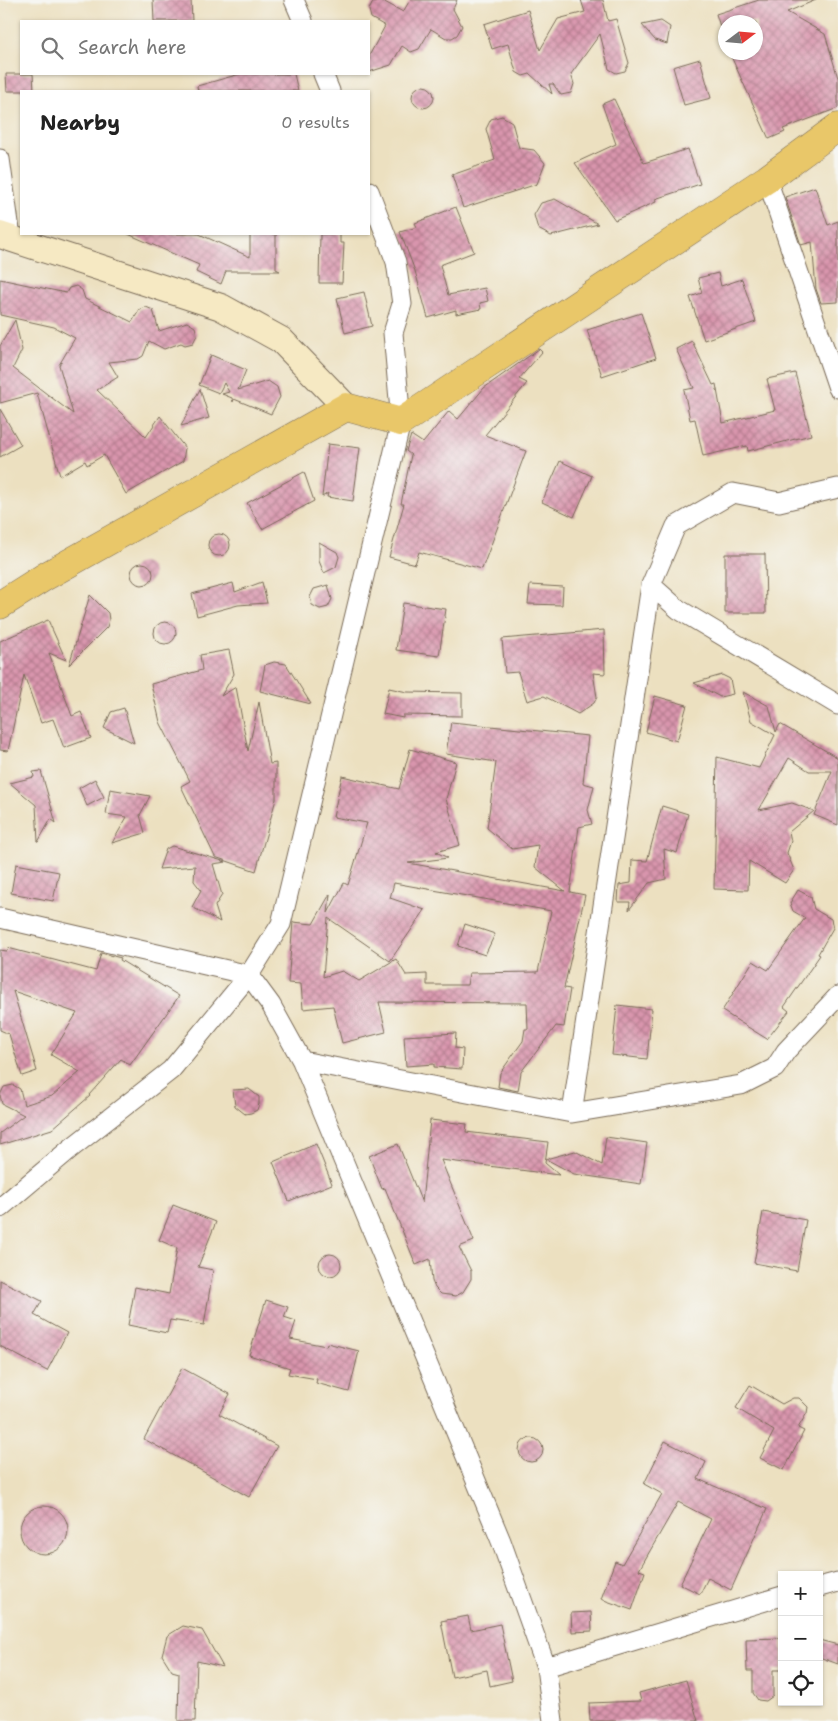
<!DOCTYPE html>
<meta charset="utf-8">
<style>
:root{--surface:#fff;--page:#f6f6f6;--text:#222;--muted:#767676;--line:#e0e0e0}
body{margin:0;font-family:"Shantell Sans",sans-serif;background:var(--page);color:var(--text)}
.controls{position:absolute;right:15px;bottom:15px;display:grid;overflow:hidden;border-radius:0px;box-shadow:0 1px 4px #0004}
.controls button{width:45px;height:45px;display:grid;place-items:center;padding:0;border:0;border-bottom:1px solid var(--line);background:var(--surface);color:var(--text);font:25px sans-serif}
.compass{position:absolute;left:718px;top:15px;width:45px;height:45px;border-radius:50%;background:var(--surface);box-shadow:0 1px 4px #0004;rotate:74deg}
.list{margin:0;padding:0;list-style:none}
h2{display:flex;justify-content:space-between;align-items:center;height:65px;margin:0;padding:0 20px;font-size:21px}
h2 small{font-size:16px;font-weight:400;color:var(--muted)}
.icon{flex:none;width:28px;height:28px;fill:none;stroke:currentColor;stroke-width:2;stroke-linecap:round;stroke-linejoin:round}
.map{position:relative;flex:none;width:838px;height:1721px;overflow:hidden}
.search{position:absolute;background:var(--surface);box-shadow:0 1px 4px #0004;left:20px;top:20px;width:350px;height:55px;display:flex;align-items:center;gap:12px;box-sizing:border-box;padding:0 18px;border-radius:0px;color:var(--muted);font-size:19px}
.panel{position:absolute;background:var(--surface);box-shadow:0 1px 4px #0004;left:20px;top:90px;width:350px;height:145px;border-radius:0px}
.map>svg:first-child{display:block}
.building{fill:url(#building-cross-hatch);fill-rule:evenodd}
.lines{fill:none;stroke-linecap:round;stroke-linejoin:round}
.street-casing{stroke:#796a57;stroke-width:21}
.secondary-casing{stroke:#796a57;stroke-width:28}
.primary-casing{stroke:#796a57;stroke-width:29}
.street{stroke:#fff;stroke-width:19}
.secondary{stroke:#f6e9c3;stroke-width:26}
.primary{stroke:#e9c769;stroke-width:28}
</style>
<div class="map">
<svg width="838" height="1721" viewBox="0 0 838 1721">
<defs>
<pattern id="building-cross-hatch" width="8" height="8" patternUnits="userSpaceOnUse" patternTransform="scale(1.25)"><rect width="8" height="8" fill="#d995ad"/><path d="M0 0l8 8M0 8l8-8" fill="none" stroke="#b17a8c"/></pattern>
</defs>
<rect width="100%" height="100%" fill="#f6f6f2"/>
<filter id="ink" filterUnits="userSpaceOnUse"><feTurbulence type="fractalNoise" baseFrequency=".02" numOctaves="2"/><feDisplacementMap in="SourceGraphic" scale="10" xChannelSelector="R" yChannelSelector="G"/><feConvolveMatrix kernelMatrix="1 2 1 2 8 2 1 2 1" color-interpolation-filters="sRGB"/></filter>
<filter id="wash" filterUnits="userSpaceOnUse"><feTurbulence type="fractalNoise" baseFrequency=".0096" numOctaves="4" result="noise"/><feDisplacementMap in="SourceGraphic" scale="20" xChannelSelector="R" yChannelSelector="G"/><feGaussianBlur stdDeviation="1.12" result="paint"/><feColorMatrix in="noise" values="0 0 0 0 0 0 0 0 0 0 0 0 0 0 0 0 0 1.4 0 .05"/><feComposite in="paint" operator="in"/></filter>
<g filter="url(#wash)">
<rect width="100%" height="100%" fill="#ece0c0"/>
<g id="blocks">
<!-- building -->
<path class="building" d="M153,0H191L192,21H154Z
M381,0L403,12L410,0H457L453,9L462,26L457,35L452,38H446L431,29L419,49L411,52L402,46L391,65L369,72V56L385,26L371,18L369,10L373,2Z
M581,0H603L608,21L616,19L629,63L625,71L616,73L609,69L600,34L571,74L574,84L571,93L561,95L553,84H549L552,94L530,74L523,76L516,72L508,44L492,49L484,24L528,10L540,50L558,19L585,12Z
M759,0H816L787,12L825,34L838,78V108L783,129L785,132L769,139L729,52H756V22H726V45L716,14Z
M661,21L670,27L667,44L655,40L642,25Z
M700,59L711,98L684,105L673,67Z
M6,74H33L34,91H7Z
M240,74H294L298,91H198L197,86Z
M412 97a11 11 0 1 1 22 0a11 11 0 1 1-22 0Z
M614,99L644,163L688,149L700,184L655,199L656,202L615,220L575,163L616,144L602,104Z
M502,116L512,122L519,148L534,150L545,163L537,184L463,208L452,175L495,160L486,129L491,119Z
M815,187L828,225L838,221V302L821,303L816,289L812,242L801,245L785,197Z
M555,199L598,224L551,236L538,229L534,215L541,203Z
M456,207L474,252L440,265L448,295L485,288L488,301L480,303L481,309L456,314V310L428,318L415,271L400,232L417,227L415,223Z
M128,234H199L250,257V234H276V269L280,271H226L221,284L196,272L199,265Z
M320,234H340V243H344L342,283H319Z
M718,273L721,286L742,279L756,322L704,340L690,297L702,293L698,278Z
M0,279L66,293L69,288L76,286L82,290L85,299L132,322L140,309L146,307L153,310L159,331L187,322L195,327L197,335L193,343L185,345L181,343L164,349L149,341L143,356L138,359L109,362L118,377L97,390L146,437L160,416L185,448L183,461L126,494L104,455L87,465L85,461L60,476L37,393L0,403V346L15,320L22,350L13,368L73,414L59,365L75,338L54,327L0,315Z
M364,292L372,326L345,333L337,298Z
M641,313L656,358L602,376L587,330Z
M692,341L713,385L716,384L723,423L775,410L767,379L795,373L811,435L748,451L747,446L703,456L695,419L690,420L684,390L694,388L676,349Z
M539,349L542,352L519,379L527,383L485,435L526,451L482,569L419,552L415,564L389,557L404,504H401L411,455L406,451L411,435L423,443L449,411L458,419L484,388Z
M211,355L246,370L238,390L268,381L277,387L280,397L271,414L234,399L233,402L232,398L222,394L229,392L224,383L219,393L199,385Z
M200,389L209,418L181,426Z
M0,409L21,445L0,457Z
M328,444L360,448L353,501L327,497L328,493L322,497Z
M560,461L592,476L574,517L542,502Z
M304,472L314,501L262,529L247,503Z
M208 545a11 11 0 1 1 22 0a11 11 0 1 1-22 0Z
M319,542L337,552L339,557L336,567L324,573L319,561Z
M725,554H765L766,613H725Z
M131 574a11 11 0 1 1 22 0a11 11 0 1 1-22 0Z
M262,582L267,603L238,605L197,616L192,594L233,583L235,592Z
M328,585L332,599L328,607L320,609L312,605L310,597L314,589Z
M530,585L563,587L562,605L528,604Z
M90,595L108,613L109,620L107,627L69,665Z
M403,603L446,609L439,656L396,650Z
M48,620L66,660L49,653L72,716L81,712L91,738L64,748L53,719L41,723L24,675L8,751L0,750V641Z
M154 633a11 11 0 1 1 22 0a11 11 0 1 1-22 0Z
M604,630L605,674L593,673L597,697L594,703L578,714L544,696L527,701L518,672L505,673L502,639Z
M229,650L234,674L221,696L236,687L248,751L259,702L270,764L276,763V799L256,871L215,857L181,786L190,781L160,722L151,684L202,670L200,655Z
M274,662L286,664L311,704L260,691L265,665Z
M722,675L730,679L733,694L720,697L694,683Z
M389,688L407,692L462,693V716L403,715V718L383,714Z
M743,692L769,706L776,732L780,724L838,758V825L814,815L832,771H809L789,758L759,810L792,803L814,811L789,832L791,841L787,853L794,870L785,883L749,861L748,890L714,889L717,757L759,768L775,735L751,721Z
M655,696L687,705L677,741L646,732Z
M124,708L134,743L104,728L111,712Z
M451,722L588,736L583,783L594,786L588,810L592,824L579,827L570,892L585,895L564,988L570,989L564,1027L556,1026L521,1072L518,1091L498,1087L500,1073L523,1041L525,1029H528L527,1003L379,1002L386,1032L342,1043L333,1006L303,1009L301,984L288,983L293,922L313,924L330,894L328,913L344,883L348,885L367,823L333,817L342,776L399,789L410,749L456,762L446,799L460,845L436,852L448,858L408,863L565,891L535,867L538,845L512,849L487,828L496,762L446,754ZM394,883L551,911L538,972L469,973L467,985H427V974L406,975L396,959L359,981L342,971L323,977L328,918L390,961L425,910L390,898Z
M41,771L56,823L51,819L38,842L36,805L10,783L34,777L33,772Z
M95,779L104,797L87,806L79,788Z
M110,789L150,796L140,815L145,833L112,843L127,817L106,814Z
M662,806L688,814L677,853L664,849L666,879L649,883L629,910L630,902H618L619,885L631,883L632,860L647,861Z
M172,846L226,862L213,864L222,895L215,906L220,922L192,907L201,890L194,881L195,866L159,869L166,849Z
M16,864L59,872L53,901L11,893Z
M798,890L811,897L814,909L831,919L833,928L818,954L820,955L784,1007L789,1011L767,1039L722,1011L753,961L768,970L805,918L793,911L790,903Z
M465,924L495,934L485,955L458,946Z
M8,948L96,971L101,953L121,958L120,960L179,996L130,1065L121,1059L89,1095L90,1096L52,1129L0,1145V1133L24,1115L2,1104L0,1095L4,1087L13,1085L20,1089L24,1105L52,1096L80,1072L51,1055L77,1013L13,991L37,1071L22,1076L9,1034L0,1030V950L7,951Z
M617,1005L652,1009L647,1059L612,1055Z
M456,1033L455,1048L463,1049L462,1069L434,1067V1064L406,1066L404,1036Z
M249,1089L259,1097V1104L257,1110L251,1113L245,1114L235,1106L233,1090Z
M430,1120L467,1124L466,1132L548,1142L545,1163L559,1175L441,1160L474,1241L459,1247L471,1271V1279L463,1292L456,1296L441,1294L435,1288L432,1281L430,1259L416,1265L385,1188L382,1189L369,1156L398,1144L422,1203Z
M606,1137L647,1143L641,1184L574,1174L546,1159L575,1151L602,1165Z
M316,1144L332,1184L289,1201L273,1162Z
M173,1205L216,1222L198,1267L213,1270L204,1325L170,1320L167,1333L128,1325L135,1287L169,1294L177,1248L159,1240Z
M763,1212L806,1220L797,1271L754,1263Z
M319 1265a11 11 0 1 1 22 0a11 11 0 1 1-22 0Z
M0,1280L42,1301L34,1315L67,1333L47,1371L0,1346Z
M266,1300L288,1307L284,1317L296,1321L290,1339L326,1346L327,1343L359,1351L349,1392L316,1383L317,1379L288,1374L290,1368L249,1355Z
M182,1368L230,1394L219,1414L277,1446L249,1497L144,1439Z
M750,1385L782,1404L793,1398H799L808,1407L807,1413L798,1428L804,1431L784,1470L760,1458L774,1431L736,1408Z
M519 1450a12 12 0 1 1 24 0a12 12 0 1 1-24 0Z
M665,1441L706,1462L698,1479L767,1509L731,1590L708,1578L700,1594L680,1584L711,1519L678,1502L639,1570L645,1572L632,1610L601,1599L615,1561L622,1564L662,1494L644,1484Z
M20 1530a24 24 0 1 1 48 0a24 24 0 1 1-48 0Z
M591,1612L592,1631L572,1632L571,1613Z
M468,1616L471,1630L500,1624L512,1681L490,1686L487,1670L452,1677L441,1621Z
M183,1626L202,1630L223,1667L197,1661L195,1721H178L179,1673L172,1671L162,1655L167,1636Z
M782,1638V1670H773V1696L766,1701L758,1700L753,1693V1671H747L746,1639Z
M819,1640L838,1645V1664L819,1657Z
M686,1680L698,1721H590L589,1703L641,1701L639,1693Z"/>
</g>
</g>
<g filter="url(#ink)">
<use href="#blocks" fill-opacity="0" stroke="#796a57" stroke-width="1"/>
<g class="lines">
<!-- street casing -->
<g class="street-casing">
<path id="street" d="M294,0L303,21
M323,74L330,91
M0,159L11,237
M767,179L838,388
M651,585L676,526L733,493L779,502L838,488
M838,705L678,609L651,585L572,1113L741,1085L775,1068L786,1051L838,996
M0,918L249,975L271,1005L302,1061L501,1541L546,1667L553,1721
M302,1061L572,1113
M0,1208L70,1149L171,1070L249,975L281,924L401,422L393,333L402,304L396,262L369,191
M819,1587L838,1582
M546,1667L782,1596"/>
</g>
<!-- secondary casing -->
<g class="secondary-casing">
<path id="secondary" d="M0,235L221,307L281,340L346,407"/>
</g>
<!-- primary casing -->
<g class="primary-casing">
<path id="primary" d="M0,605L46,576L346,407L401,422L767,179L838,127"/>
</g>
<!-- street -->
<use href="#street" class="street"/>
<!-- secondary -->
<use href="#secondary" class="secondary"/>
<!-- primary -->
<use href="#primary" class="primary"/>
</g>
</g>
</svg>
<div class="controls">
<button>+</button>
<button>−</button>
<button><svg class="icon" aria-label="locate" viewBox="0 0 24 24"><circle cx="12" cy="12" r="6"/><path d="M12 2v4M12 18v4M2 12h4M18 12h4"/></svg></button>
</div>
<svg class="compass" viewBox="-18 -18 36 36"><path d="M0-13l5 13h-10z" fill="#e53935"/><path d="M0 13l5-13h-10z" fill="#767676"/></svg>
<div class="search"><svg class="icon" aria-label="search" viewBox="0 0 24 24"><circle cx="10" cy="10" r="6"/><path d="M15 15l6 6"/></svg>Search here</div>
<section class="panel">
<h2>Nearby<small>0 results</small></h2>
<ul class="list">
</ul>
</section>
</div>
